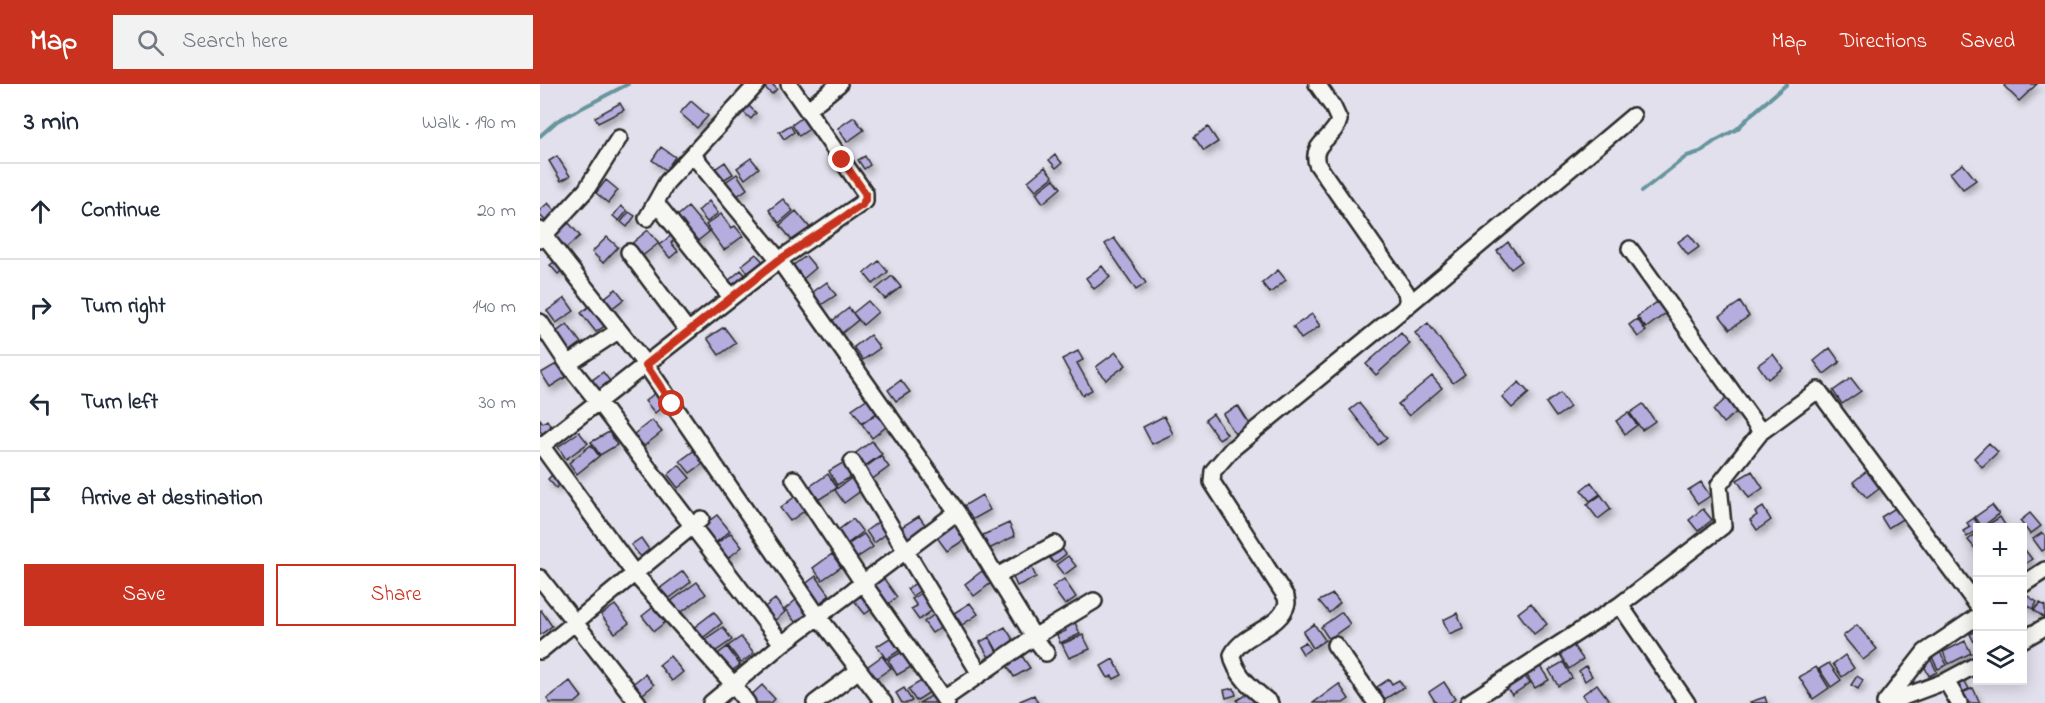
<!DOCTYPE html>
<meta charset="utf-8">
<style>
:root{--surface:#fff;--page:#f2f2f3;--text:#1f2937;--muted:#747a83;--line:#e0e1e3;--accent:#c8321e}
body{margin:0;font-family:"Indie Flower",sans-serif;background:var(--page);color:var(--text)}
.controls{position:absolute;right:18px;bottom:18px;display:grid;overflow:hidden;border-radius:0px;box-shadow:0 3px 15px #0003}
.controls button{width:54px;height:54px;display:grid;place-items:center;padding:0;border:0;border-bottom:2px solid var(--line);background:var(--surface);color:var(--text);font:30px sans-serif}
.stop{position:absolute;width:18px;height:18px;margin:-14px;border:4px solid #c8321e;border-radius:50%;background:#fff}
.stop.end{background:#c8321e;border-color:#fff;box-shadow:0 2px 6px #0008}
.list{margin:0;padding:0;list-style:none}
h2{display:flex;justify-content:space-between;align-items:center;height:78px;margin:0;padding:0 24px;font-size:26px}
h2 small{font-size:20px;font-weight:400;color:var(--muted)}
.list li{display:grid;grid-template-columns:39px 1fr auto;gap:18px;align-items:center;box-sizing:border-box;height:96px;padding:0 24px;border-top:2px solid var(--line)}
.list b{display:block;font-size:22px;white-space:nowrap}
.list em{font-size:20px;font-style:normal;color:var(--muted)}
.actions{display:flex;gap:12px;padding:18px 24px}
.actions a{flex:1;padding:14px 0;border:2px solid var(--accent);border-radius:0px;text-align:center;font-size:21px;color:var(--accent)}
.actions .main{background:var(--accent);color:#fff}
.icon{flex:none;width:33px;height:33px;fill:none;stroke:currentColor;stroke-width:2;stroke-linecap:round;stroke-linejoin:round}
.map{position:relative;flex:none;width:1505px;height:619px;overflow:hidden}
header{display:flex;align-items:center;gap:36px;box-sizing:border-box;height:84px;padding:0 30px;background:var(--accent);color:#fff}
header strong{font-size:28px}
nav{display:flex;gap:33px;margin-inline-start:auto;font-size:21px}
.search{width:420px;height:54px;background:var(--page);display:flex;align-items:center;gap:15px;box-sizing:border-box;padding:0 21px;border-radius:0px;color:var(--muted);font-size:22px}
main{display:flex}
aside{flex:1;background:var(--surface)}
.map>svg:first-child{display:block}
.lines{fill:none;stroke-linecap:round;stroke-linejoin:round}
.stream{stroke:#66959e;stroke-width:4}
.building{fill:#b4adde;stroke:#2b2b2b;stroke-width:1.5;filter:url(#shadow)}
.minor-casing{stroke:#2b2b2b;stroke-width:20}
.minor{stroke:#f6f6f2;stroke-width:15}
.route{stroke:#c8321e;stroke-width:8}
</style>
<header>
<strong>Map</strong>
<div class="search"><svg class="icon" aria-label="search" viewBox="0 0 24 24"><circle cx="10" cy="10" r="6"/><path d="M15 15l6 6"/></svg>Search here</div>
<nav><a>Map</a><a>Directions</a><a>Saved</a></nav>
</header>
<main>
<aside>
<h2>3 min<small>Walk · 190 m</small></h2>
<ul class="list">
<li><svg class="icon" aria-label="ahead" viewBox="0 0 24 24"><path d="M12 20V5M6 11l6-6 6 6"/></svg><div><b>Continue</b></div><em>20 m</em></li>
<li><svg class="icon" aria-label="right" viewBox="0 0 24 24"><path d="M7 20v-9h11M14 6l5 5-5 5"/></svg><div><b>Turn right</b></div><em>140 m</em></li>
<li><svg class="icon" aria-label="left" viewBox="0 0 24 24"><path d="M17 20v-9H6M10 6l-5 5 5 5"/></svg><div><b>Turn left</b></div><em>30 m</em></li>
<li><svg class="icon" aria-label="arrive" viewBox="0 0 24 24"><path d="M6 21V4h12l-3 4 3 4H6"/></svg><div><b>Arrive at destination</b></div></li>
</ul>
<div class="actions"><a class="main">Save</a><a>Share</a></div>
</aside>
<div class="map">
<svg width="1505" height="619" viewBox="0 0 1505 619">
<defs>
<filter id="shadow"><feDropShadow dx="3" dy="5" stdDeviation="3" flood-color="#0004"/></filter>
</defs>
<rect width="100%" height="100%" fill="#e2e0ec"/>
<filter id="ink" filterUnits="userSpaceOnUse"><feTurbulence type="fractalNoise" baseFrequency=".0167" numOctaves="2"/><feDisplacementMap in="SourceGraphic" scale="12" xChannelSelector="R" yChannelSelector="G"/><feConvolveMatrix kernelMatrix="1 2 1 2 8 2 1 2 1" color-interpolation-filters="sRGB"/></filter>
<g filter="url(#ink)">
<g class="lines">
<!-- stream -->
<path class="stream" d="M0,52L17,37L88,0
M1102,107L1147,72L1160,68L1175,57L1197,45L1213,29L1247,0"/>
</g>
<!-- building -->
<path class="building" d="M227,0H232L237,5L232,10L224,3Z
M1466,0H1497L1479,17L1464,2Z
M151,17L168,32L157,44L140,29Z
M80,19L84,26L58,39L55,33Z
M207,20L216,29L211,35L201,26Z
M264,32L272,43L259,52L252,41Z
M314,33L324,46L307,58L298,44Z
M250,41L254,48L244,55L239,48Z
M668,43L678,58L664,67L654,53Z
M121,63L135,73L126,86L112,76Z
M515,71L522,79L516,84L509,76Z
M17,72L30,92L21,97L9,77Z
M325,72L330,81L324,85L318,76Z
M211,74L219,84L205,95L197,84Z
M185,78L193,90L183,96L175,85Z
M1423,80L1436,96L1423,105L1410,89Z
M505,83L513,93L496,106L488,97Z
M197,90L207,105L194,114L184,99Z
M514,95L521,104L503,119L496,109Z
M66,96L78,106L68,119L56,109Z
M243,115L253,127L239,139L229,126Z
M169,117L178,129L167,138L158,127Z
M8,119L17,129L7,139L0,131V126Z
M81,122L87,127L79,137L73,132Z
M148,123L169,148L155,159L135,134Z
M256,127L271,145L254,159L240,141Z
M89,128L95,132L87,143L81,138Z
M181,130L191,144L195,142L203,152L184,166L166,141Z
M29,139L40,152L25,165L13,152Z
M108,146L119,159L101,173L91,160Z
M1149,150L1159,163L1148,171L1138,158Z
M132,151L135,155L131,159L138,167L130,174L119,161Z
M67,153L78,163L63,179L52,168Z
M574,154L606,199L596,206L565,160Z
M968,158L982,177L971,185L957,167Z
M216,170L226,181L211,193L202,181Z
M266,172L276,184L263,195L252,182Z
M18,175L25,184L18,190L10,181Z
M339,177L348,188L333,200L324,189Z
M562,182L570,193L554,205L546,194Z
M201,186L208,194L195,205L188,197Z
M738,186L746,196L730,209L722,199Z
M352,192L361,203L345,215L336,205Z
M287,198L296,211L281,221L273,208Z
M76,205L84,215L71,225L63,215Z
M25,214L34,227L16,239L7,227Z
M328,217L338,228L323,241L313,229Z
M1117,218L1126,229L1106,244L1097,233Z
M1200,218L1209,232L1190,245L1180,232Z
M51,221L66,241L56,248L41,229Z
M309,224L318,236L302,249L292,237Z
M772,230L780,242L761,255L753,243Z
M1097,235L1106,247L1098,253L1089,241Z
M888,239L925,290L913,299L875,249Z
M27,240L41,259L29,268L15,249Z
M184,243L196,259L179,271L167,254Z
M861,249L870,260L836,291L826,280Z
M330,251L340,264L323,276L314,263Z
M1290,264L1300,278L1284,290L1274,277Z
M538,267L543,276L537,279L552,306L542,311L522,275Z
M576,268L586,281L566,296L556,283Z
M1233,270L1243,284L1228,295L1218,281Z
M18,279L26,293L10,303L1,289Z
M63,288L75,304L63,313L51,297Z
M892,292L902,304L869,332L858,320Z
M1311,294L1321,307L1302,320L1293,307Z
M361,296L370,308L356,317L348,306Z
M979,298L989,309L972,324L962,313Z
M115,309L125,320L115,329L105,317Z
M1020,309L1030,323L1016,333L1006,319Z
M331,312L341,326L322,339L312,325Z
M1188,313L1199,326L1183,339L1173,326Z
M819,319L847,354L838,361L810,326Z
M1103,320L1115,337L1102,346L1090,329Z
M698,322L710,341L695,350L683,330Z
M342,326L351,339L332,354L322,340Z
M1088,329L1097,341L1085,350L1076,337Z
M673,330L687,350L679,355L665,336Z
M624,332L633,350L612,360L603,343Z
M0,335L3,339L7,336L12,344L3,351L0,347Z
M112,336L122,348L104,362L94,350Z
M39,348L48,359L26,375L18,363Z
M69,348L77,361L60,371L51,358Z
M332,357L342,370L322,384L313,371Z
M1449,359L1458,368L1442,383L1434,374Z
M51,361L59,372L37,390L29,379Z
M156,365L165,378L150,389L140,377Z
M341,372L349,383L331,396L323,385Z
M306,377L314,391L297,401L289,387Z
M139,381L150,394L138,404L128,391Z
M1328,386L1341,403L1327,414L1313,398Z
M1212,387L1223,404L1209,414L1197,396Z
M14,389L22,398L16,404L8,395Z
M288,390L297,404L278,416L269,403Z
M313,393L322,406L304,419L295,406Z
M1051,398L1060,410L1050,417L1041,406Z
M1161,398L1170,412L1158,420L1148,406Z
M257,411L267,425L250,437L240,424Z
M442,411L450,426L430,437L422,423Z
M1061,411L1071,425L1058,435L1047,421Z
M1452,421L1459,430L1442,443L1435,433Z
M1223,423L1231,436L1217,446L1210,436L1217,431L1215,428Z
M1357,423L1364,434L1348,444L1341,433Z
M1163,425L1172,436L1158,447L1149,436Z
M1490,429L1501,442L1490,450L1480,437Z
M177,431L190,447L174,460L161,443Z
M379,432L386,442L368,455L360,444Z
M1460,433L1467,444H1447L1446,442Z
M1434,434L1440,444L1427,453L1423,447L1430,443L1427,439Z
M313,435L323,448L307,460L297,447Z
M338,438L346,450L334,459L326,447Z
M419,438L429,453L407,467L396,452Z
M469,439L475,452L449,465L443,451Z
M1438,448V468L1428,456Z
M191,449L202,463L187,475L176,460Z
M1502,449L1505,451V465L1502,467L1493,455Z
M324,450L333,463L315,475L306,462Z
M101,454L110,467L101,473L91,461Z
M520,462L526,470L514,479L508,472Z
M1482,462L1492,475L1482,482Z
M292,470L301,483L282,496L273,484Z
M528,472L536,482L524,491L516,481Z
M490,480L496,493L477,502L471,489Z
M143,487L151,498L127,516L119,505Z
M442,487L451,499L434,512L425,500Z
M276,492L290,511L278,520L264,501Z
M342,492L357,513L348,520L333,499Z
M524,495L536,513L525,521L512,503Z
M379,497L384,504L372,512L367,505Z
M157,498L166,510L139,530L130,518Z
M324,506L336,522L325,530L313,515Z
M383,508L395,524L379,536L371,525L377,522L372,515Z
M793,510L800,519L789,529L779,517Z
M1488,512L1497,518L1493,525L1483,519Z
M235,515L245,528L233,538L222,525Z
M257,515L268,529L256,539L245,525Z
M430,519L438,530L422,541L414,529Z
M991,519L1007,540L994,550L978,529Z
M1500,519L1505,522V534L1494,526Z
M75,521L89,539L75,549L61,531Z
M116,521L128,536L114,547L102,532Z
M1,526L12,542L0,551V527Z
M174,528L182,539L160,556L152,545Z
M802,528L810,540L789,555L781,543Z
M917,529L923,544L909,550L903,536Z
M395,530L404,541L392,549L384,538Z
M534,536L540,550L520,559L517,551L526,547L523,541Z
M774,540L785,556L773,564L763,548Z
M1317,541L1337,565L1323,576L1303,552Z
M183,543L192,556L173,569L164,556Z
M465,543L476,560L459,570L449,552Z
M1438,546V561L1436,562L1430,550Z
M543,551L550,565L529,574L522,560Z
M353,552L362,565L346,575L337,562Z
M201,553L214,569L201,579L188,562Z
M449,553L458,570L450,575L440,558Z
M1425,557L1431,569L1409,580L1403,568Z
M765,558L770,565L763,570L758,562Z
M1032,560L1043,575L1029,585L1019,569Z
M187,563L200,581L187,590L174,573Z
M362,568L371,583L357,591L348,576Z
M1400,568L1407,581L1398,585L1392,573Z
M480,569L490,584L474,593L465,578Z
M1305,571L1314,584L1302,593L1293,580Z
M130,572L143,588L132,597L119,581Z
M342,572L351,584L332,597L324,585Z
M1390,574L1397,588L1389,592L1382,577Z
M573,575L582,591L574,595L572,592L568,594L561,582Z
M1023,578L1032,594L1018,602L1009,586Z
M998,579L1009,596L995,604L984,587Z
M1289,579L1301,596L1291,603L1279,585Z
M1046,582L1052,592L1045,597L1039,587Z
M1276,583L1289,604L1273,615L1259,593Z
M105,590L114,601L99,613L90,602Z
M983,590L990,599L972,611L965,602Z
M1317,592L1323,596L1318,605L1311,601Z
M1423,594L1429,605L1420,609L1414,598Z
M849,595L852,600L859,596L864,603L845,615L837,603Z
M383,596L390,608L376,617L368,605Z
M30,597L42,613L35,619H10L7,615Z
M904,598L915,615L909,619H896L889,608Z
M799,600L809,615L803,619H773Z
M1057,600L1071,619H1048L1042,611Z
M222,601L235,615L231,619H210L207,615Z
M364,604L372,617L368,619H362L356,609Z
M694,604L696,611L686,614L684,606Z
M1433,604L1440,619H1425L1420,610Z
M713,606L721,619H698L697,616Z
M393,611L398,619H379Z
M494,611L498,619H481L480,617Z
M1225,613L1227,619H1211L1210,618Z"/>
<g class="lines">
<!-- minor casing -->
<g class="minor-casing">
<path id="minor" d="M267,26L299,0
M153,71L239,176L417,428L494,553L506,569
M116,119L191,213
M107,134L127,98L217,0
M0,146L106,281L278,532L344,619
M0,156L46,106L79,54
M1090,165L1221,348
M89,168L148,247
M867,222L1093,32
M0,238L28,280L59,319L242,560
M28,280L78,247
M0,360L94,489L192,599L207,619
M0,363L239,176L325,117V109L249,0
M312,378L440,590
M254,395L323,499L407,619
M457,492L515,460
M0,494L98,619
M1482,501L1505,486
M1080,521L1183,442L1179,401L1221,348L1278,306L1438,522
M1482,556L1505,543
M795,561L836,619
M0,567L161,435
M1406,597L1419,619
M404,615L494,553L554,517
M171,619L242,560L417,428
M275,619L319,586
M730,619C715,607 695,591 692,571C703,548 741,545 747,519L746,513L672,398L673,387L692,365L861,227C868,221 868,217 866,208L777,80C770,59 795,54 799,36L793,23L777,0
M928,619L1080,521L1147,619
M1345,619L1385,568L1438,532
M1347,619L1406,597L1438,580"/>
</g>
<!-- minor -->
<use href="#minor" class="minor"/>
</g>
</g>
<g class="lines" filter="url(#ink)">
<!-- route -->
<path class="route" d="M132,320L106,281L239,176L322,121L326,114L325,109L302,76"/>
</g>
</svg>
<div class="controls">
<button>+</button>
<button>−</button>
<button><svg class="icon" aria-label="layers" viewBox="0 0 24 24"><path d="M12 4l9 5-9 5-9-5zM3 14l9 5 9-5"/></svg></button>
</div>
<div class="stop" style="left:132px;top:320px"></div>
<div class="stop end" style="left:302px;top:76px"></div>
</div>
</main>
